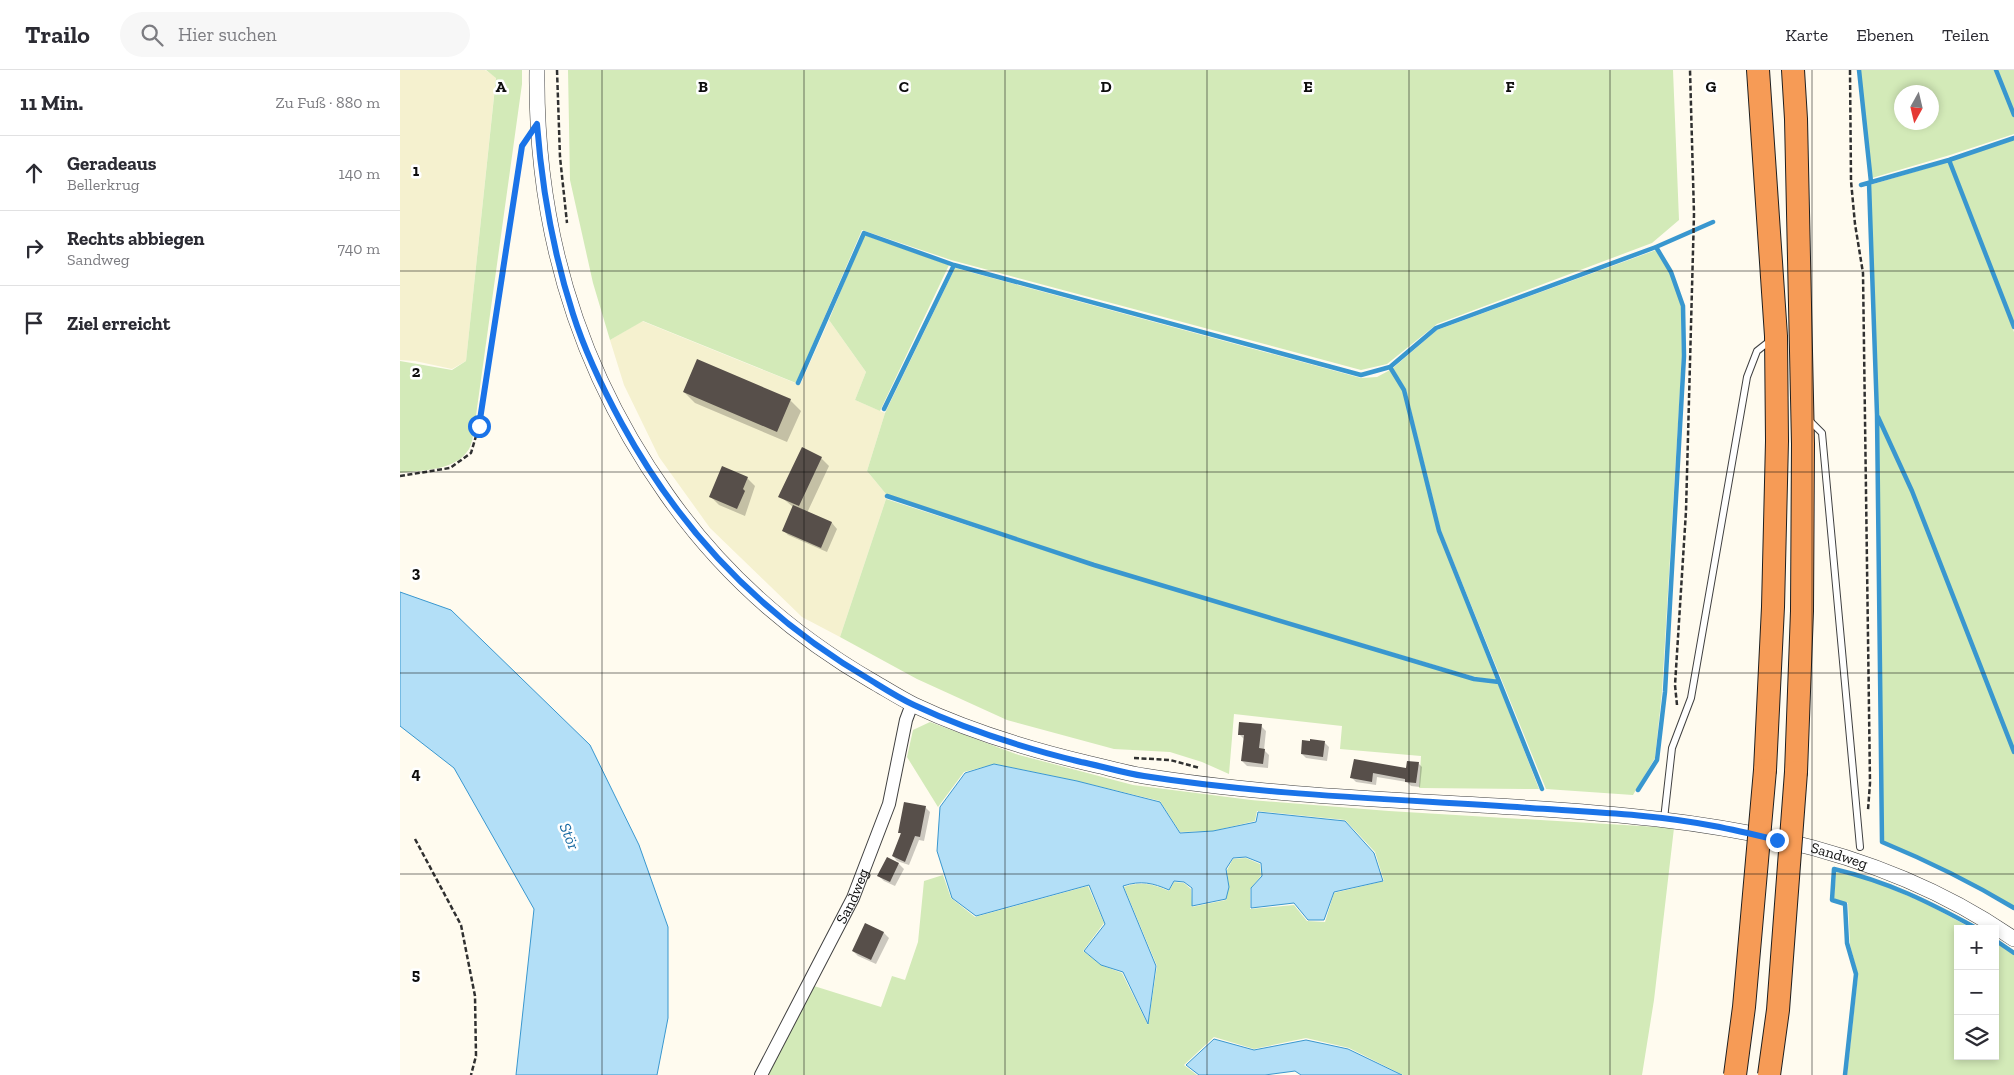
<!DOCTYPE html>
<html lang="de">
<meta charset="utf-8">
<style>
:root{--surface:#fff;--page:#f7f7f7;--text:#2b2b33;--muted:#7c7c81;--line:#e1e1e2}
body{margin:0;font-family:"Zilla Slab",serif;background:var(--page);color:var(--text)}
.controls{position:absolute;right:15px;bottom:15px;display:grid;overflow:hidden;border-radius:0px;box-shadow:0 2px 8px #0003}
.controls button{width:45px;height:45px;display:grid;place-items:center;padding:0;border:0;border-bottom:1px solid var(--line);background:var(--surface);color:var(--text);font:25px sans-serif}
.compass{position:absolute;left:1494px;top:15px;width:45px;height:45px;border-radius:50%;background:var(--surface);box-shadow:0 2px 8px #0003;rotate:188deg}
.stop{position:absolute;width:15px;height:15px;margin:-11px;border:4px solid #1a73e8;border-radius:50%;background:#fff}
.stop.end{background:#1a73e8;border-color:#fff;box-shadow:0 1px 5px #0008}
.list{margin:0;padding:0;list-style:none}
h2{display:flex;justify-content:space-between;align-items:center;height:65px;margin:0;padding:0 20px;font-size:21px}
h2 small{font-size:16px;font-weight:400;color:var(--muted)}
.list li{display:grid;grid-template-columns:32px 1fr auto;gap:15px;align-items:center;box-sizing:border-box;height:75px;padding:0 20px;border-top:1px solid var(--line)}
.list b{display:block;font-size:19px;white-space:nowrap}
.list p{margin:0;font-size:16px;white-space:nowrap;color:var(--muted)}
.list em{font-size:16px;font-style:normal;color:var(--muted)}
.icon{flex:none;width:28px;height:28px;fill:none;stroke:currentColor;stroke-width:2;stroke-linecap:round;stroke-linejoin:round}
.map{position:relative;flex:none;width:1614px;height:1005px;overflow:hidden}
header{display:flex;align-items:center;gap:30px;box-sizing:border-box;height:70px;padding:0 25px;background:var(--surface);border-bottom:1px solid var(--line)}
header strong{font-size:24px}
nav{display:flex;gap:28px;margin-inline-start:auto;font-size:18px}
.search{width:350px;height:45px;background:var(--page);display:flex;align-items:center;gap:12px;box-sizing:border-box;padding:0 18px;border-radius:28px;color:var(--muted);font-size:19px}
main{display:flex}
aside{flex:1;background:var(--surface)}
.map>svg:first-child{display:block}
.farmland{fill:#f5f1cf}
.green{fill:#d3eab8;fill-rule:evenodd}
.water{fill:#b3dff7;stroke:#3997cf}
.shadow{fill:#0003}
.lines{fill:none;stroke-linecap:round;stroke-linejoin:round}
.stream{stroke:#3997cf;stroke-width:4.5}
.building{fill:#574f4a}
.service-casing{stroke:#414141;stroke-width:8}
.minor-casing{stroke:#414141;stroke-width:14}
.tertiary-casing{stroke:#414141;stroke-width:16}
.motorway-casing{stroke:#1f1f1f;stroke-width:24}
.path{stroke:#303030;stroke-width:2.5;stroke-dasharray:5 2.5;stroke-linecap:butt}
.service{stroke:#fff;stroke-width:6}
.minor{stroke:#fff;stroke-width:12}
.tertiary{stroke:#fff;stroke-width:15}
.motorway{stroke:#f69b56;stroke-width:22}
.motorway-bridge-casing{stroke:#1f1f1f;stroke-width:24;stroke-linecap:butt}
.motorway-bridge{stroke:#f69b56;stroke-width:22}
.route{stroke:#1a73e8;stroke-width:6}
.grid{fill:none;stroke:#0e0e0e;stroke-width:1;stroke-opacity:0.55}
.labels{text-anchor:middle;stroke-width:5;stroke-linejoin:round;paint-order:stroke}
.street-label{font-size:15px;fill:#0e0e0e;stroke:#fff}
.water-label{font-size:16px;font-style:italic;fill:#1568a1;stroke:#fff}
.grid-label{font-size:16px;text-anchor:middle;font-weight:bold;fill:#0e0e0e;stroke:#fff;stroke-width:5;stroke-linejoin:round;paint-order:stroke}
</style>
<header>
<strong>Trailo</strong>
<div class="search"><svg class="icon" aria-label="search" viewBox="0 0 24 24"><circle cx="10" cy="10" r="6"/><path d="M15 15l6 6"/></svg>Hier suchen</div>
<nav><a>Karte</a><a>Ebenen</a><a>Teilen</a></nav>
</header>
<main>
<aside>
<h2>11 Min.<small>Zu Fuß · 880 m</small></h2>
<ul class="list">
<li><svg class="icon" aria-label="ahead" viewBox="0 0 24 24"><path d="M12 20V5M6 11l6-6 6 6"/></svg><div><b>Geradeaus</b><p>Bellerkrug</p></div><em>140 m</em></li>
<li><svg class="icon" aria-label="right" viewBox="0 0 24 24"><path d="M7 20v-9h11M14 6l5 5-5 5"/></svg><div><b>Rechts abbiegen</b><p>Sandweg</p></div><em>740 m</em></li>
<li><svg class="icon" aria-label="arrive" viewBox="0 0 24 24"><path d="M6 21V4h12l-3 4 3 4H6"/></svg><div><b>Ziel erreicht</b></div></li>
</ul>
</aside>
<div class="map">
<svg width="1614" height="1005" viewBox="0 0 1614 1005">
<rect width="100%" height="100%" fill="#fffbef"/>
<!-- farmland -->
<path class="farmland" d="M0,0H85L96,7L66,291L52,299L15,291L0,290Z
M429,250L466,302L455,330L485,343L467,401L486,424V429L440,567L402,547L310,458L259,387L224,315L210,270L242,251L400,315Z"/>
<!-- green -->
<path class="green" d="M86,0H122V14L74,360C73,366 72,374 69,379C56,401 22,400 0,403V291L52,300L66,291L96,8Z
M168,0H1273L1279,150L1252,173L1037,254L987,294L961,300L551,190L462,160L396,313L243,251L210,270L193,213L170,110Z
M1460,0H1595L1614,46V64L1550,85L1472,108ZM1502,22H1532V52H1502Z
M1598,0H1614V42Z
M1614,70V253L1551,91Z
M1548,92L1614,262V679L1513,420L1478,344L1470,115Z
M464,165L549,195L480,341L455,330L466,302L429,250Z
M1256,180L1270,202L1281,235L1282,286L1262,622L1255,688L1233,725L1146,719L1041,461L1006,320L993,298L1037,260Z
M555,198L961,308L977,307L990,300L1003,321L1038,461L1096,610L1075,607L694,494L486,424L467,401L485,343Z
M1478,349L1512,421L1614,685V837C1572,811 1529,790 1483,771Z
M486,429L693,496L1074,610L1098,613L1139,719L1019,718L1021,686L940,679L942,656L834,644L829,704L802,692L770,682L714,679L607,650L517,609L440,567Z
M530,652L619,685L733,715L851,730L989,741L1274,758L1254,930L1242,1005H1003L949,978L906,968L854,979L814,967L784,995L797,1005H368L414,916L481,937L492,906L505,910L518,872L524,811L543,805L551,828L575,847L688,816L704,853L683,881L701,895L722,903L748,955L757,896L724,817C741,811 753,814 769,821L774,812L784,813L791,819L792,837L826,830L829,817L827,800L833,789L846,788L860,794L861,806L850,819V839L894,835L907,851L925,852L934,823L984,811L975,782L945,750L857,741L855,751L813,761L780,762L760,731L677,711L595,694L564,702L538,737L507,687L513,660Z
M1436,802L1470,810L1525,833L1573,859H1558V986H1595V872L1614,885V1005H1447L1458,905L1450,875L1448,833L1434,829Z"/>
<!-- water -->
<path class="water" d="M0,522L51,540L190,675L239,775L268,857V948L257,1005H116L134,839L54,698L0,656Z
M594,694L677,711L760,732L780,763L813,761L856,752L858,742L945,751L974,783L983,811L934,822L924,850H908L894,833L851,838V818L862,806L861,793L846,787L833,788L826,799L829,817L826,829L792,836V818L784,812L774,811L769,820C753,813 741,810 723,816L756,896L748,954L723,902L701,895L684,881L705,854L689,815L576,846L552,828L537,781L540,737L565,703Z
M814,969L854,980L906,970L948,979L1002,1005H901L895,1001L865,1005H799L786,995Z"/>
<!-- shadow -->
<path class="shadow" d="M284,322L390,330L401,341L387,372L295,333Z
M421,388L429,396L407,443L432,453L437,459L427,482L388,465L383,460L393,437L380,426Z
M347,408L355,416L345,446L319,435L311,427Z
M861,656L866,661L864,680L869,685L868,698L847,696L842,691L844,669L839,664Z
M924,672L929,677L927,691L906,688L902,684Z
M955,690L1008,699L1018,693L1022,697L1020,717L1011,716L1007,712L977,707L976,715L956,712L952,708Z
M525,737L530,742L524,771L519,770L509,795L497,791L493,786L501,764L499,762Z
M499,794L504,799L495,816L484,811L479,806Z
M466,854L484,863L489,868L476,894L458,886L453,881Z"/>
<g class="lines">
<!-- stream -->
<path class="stream" d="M1459,0L1471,112
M1596,0L1614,45
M1549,90L1614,257
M1469,113L1477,344L1482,772C1528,791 1571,812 1614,838
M1461,115L1549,90L1614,68
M990,297L1004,320L1039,461L1142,719
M398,313L464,163L554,195
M484,339L554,195L961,305L990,297L1036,258L1256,177L1313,152
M1478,347L1512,421L1614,682
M487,426L694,495L1074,609L1099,612
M1238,720L1257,690L1265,622L1284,286L1283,236L1271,202L1256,177
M1595,870L1614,883
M1445,1005L1456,904L1447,873L1445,834L1432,830L1434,799C1489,812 1529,832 1578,859"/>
</g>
<!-- building -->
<path class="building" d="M297,289L391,329L377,362L283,322Z
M402,377L422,387L399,436L378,427Z
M322,396L348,407L343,419L345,421L337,439L309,427Z
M393,435L432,452L421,478L382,461Z
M839,652L862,654L859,678L865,679L863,694L841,691L844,665H838Z
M910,669L925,671L923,687L901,684L902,670L910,671Z
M954,689L1006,698L1007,691L1019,692L1016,713L1005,712V709L973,703L972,712L950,708Z
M504,732L526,736L520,767L515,766L505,792L492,786L501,763H498Z
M487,787L499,793L490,812L477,806Z
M465,853L484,862L471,890L452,881Z"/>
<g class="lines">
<!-- service casing -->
<g class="service-casing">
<path id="service" d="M1408,349L1422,363L1460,777
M1264,749L1272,678L1291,628L1347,307L1357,281L1371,270"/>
</g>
<!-- minor casing -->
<g class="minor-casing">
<g id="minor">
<path id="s1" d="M361,1005L453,828L489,734L506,650L512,634"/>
</g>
</g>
<!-- tertiary casing -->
<g class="tertiary-casing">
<g id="tertiary">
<path id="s2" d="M137,0C135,156 176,297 267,425C321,502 391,564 472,611C486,619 500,628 514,635C569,661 628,679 687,693C706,697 725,703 744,706C868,726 1001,730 1128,738C1299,749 1469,768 1614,869"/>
</g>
</g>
<!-- motorway casing -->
<g class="motorway-casing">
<path id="motorway" d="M1358,0L1376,266L1377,371L1373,537L1365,700
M1393,0L1396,49L1403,374L1402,541L1396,702"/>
</g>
<!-- path -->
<path class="path" d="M157,0L160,87L167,153
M1450,0L1451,111L1455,154L1463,203L1470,713L1468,740
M0,406L50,398L71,383L79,356L122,76L125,71
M1277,635L1275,615L1286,441L1294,144L1290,0
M734,688L770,690L800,698
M15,769L61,855L75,926L76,986L71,1005"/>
<!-- service -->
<use href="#service" class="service"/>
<!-- minor -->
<use href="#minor" class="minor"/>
<!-- tertiary -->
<use href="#tertiary" class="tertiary"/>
<!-- motorway -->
<use href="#motorway" class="motorway"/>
<!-- motorway-bridge casing -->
<g class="motorway-bridge-casing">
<path id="motorway-bridge" d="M1335,1005L1344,937L1365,700
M1369,1005L1378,940L1396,702"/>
</g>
<!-- motorway-bridge -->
<use href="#motorway-bridge" class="motorway-bridge"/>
</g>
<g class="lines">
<!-- route -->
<path class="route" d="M79,356L122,76L137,54C142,119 153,182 173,244C185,282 203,319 222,354C281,462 365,549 472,611C485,619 499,628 514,635C567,660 624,678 681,692C702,696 723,703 744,706C871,726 1001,729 1130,738C1191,742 1254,744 1314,756C1335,760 1356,765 1377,770"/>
</g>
<!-- grid -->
<path class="grid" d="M202,0V1005M404,0V1005M605,0V1005M807,0V1005M1009,0V1005M1210,0V1005M1412,0V1005M0,201H1614M0,402H1614M0,603H1614M0,804H1614"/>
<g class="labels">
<!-- street labels -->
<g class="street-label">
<text dy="5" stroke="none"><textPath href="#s2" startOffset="1722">Sandweg</textPath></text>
<text dy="5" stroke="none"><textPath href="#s1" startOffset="201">Sandweg</textPath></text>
</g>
<!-- water labels -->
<g class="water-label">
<text transform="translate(170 766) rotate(68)" y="6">Stör</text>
</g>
</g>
<g class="grid-label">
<text x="101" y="22">A</text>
<text x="303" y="22">B</text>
<text x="504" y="22">C</text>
<text x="706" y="22">D</text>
<text x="908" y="22">E</text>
<text x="1110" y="22">F</text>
<text x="1311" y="22">G</text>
<text x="16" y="106">1</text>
<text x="16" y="307">2</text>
<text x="16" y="508">3</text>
<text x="16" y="709">4</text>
<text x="16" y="910">5</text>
</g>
</svg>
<div class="controls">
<button>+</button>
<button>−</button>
<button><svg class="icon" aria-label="layers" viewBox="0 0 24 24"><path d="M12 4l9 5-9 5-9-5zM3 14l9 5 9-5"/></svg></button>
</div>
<svg class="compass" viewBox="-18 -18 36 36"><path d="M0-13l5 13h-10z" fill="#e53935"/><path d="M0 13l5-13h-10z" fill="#7c7c81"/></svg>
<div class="stop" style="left:79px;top:356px"></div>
<div class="stop end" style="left:1377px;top:770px"></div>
</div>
</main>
